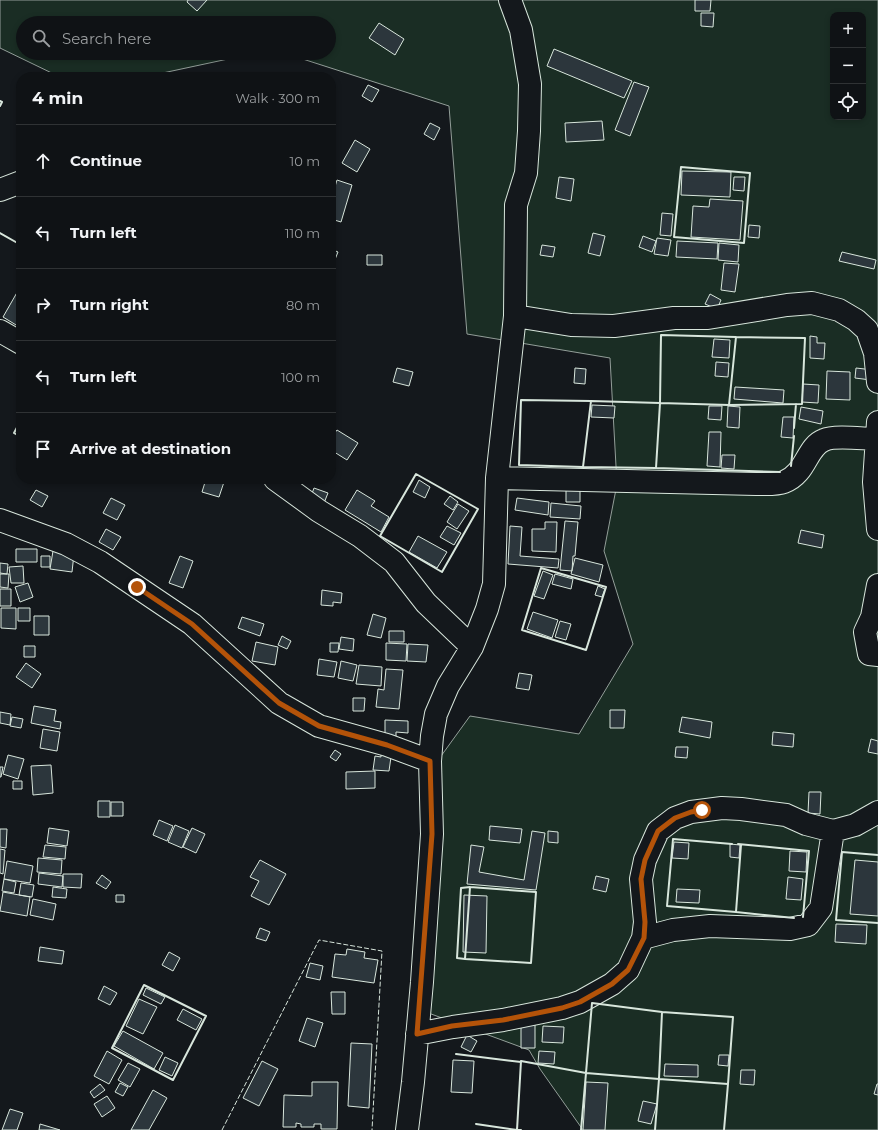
<!DOCTYPE html>
<meta charset="utf-8">
<style>
:root{--surface:#0f1215;--page:#181b1e;--text:#f1f3f6;--muted:#9b9ea0;--line:#2f3234}
body{margin:0;font-family:Montserrat,sans-serif;background:var(--page);color:var(--text)}
.controls{position:absolute;right:12px;top:12px;display:grid;overflow:hidden;border-radius:8px;box-shadow:0 2px 6px #0003}
.controls button{width:36px;height:36px;display:grid;place-items:center;padding:0;border:0;border-bottom:1px solid var(--line);background:var(--surface);color:var(--text);font:20px sans-serif}
.stop{position:absolute;width:12px;height:12px;margin:-9px;border:3px solid #b45309;border-radius:50%;background:#fff}
.stop.end{background:#b45309;border-color:#fff;box-shadow:0 1px 4px #0008}
.list{margin:0;padding:0;list-style:none}
h2{display:flex;justify-content:space-between;align-items:center;height:52px;margin:0;padding:0 16px;font-size:17px}
h2 small{font-size:13px;font-weight:400;color:var(--muted)}
.list li{display:grid;grid-template-columns:26px 1fr auto;gap:12px;align-items:center;box-sizing:border-box;height:72px;padding:0 16px;border-top:1px solid var(--line)}
.list b{display:block;font-size:15px;white-space:nowrap}
.list em{font-size:13px;font-style:normal;color:var(--muted)}
.icon{flex:none;width:22px;height:22px;fill:none;stroke:currentColor;stroke-width:2;stroke-linecap:round;stroke-linejoin:round}
.map{position:relative;flex:none;width:878px;height:1130px;overflow:hidden}
.search{position:absolute;background:var(--surface);box-shadow:0 2px 6px #0003;left:16px;top:16px;width:320px;height:44px;display:flex;align-items:center;gap:10px;box-sizing:border-box;padding:0 14px;border-radius:22px;color:var(--muted);font-size:15px}
.panel{position:absolute;background:var(--surface);box-shadow:0 2px 6px #0003;left:16px;top:72px;width:320px;height:412px;border-radius:16px}
.map>svg:first-child{display:block}
.grass{fill:#1a2d24;stroke:#939e99;fill-rule:evenodd}
.building{fill:#2c363c;stroke:#d8e6dc}
.lines{fill:none;stroke-linecap:round;stroke-linejoin:round}
.minor-casing{stroke:#d8e6dc;stroke-width:24}
.minor{stroke:#14181c;stroke-width:22}
.fence{stroke:#d8e6dc;stroke-width:1;stroke-dasharray:5 2;stroke-linecap:butt}
.wall{stroke:#d8e6dc;stroke-width:2}
.route{stroke:#b45309;stroke-width:5}
</style>
<div class="map">
<svg width="878" height="1130" viewBox="0 0 878 1130">
<rect width="100%" height="100%" fill="#14181c"/>
<!-- grass -->
<path class="grass" d="M0,0H878V1130H583L540,1069L529,1050L423,1011L436,763L470,716L579,734L633,644L604,551L617,484L610,358L467,334L449,106L284,53H329V23H23V53H256L144,77H60L0,48ZM833,15H863V117H833Z"/>
<!-- building -->
<path class="building" d="M188,0H207L197,11L187,2Z
M695,0H711L710,11H695Z
M701,13H714L713,27L701,26Z
M379,23L404,39L395,55L369,38Z
M554,49L632,81L624,98L547,66Z
M79,53H94L93,57L79,55Z
M634,82L649,87L630,136L615,130Z
M368,85L379,90L372,102L362,96Z
M602,121L604,140L566,142L565,123Z
M430,123L440,128L434,140L424,134Z
M355,140L370,149L357,172L342,163Z
M682,171L731,172L730,197L681,195Z
M559,177L574,179L571,201L556,198Z
M734,177H745L744,191L733,190Z
M337,180L352,185L341,222L331,219V200Z
M710,199L743,201L740,240L691,237L693,206L709,207Z
M662,213L673,214L671,236L660,235Z
M749,225L760,226L759,238L748,237Z
M593,233L605,236L600,256L588,253Z
M643,236L656,241L652,252L639,247Z
M657,238L671,240L668,256L654,254Z
M677,241L718,243L717,259L676,257Z
M719,243L739,245L738,262L718,260Z
M542,245L555,247L553,257L540,255Z
M331,249L338,252L332,267H331Z
M842,252L876,260L874,269L839,261Z
M367,255H382V265H367Z
M724,263L739,264L735,292L721,290Z
M19,289L21,290V328L3,317Z
M710,294L721,300L717,309L705,304Z
M810,336L817,337V343H825L824,359L810,358Z
M714,339L730,340L729,358L712,357Z
M716,362L729,363L728,377L715,376Z
M397,368L413,372L409,386L393,382Z
M575,368L586,369L585,384L574,383Z
M856,368L873,370L871,380L855,378Z
M827,371L850,372V400L826,399Z
M803,384L819,385L818,403L802,402Z
M735,387L784,390L783,403L734,399Z
M592,405L615,406L614,418L591,417Z
M709,406H722L721,420L708,419Z
M728,406L740,407L739,428L727,427Z
M801,407L823,411L821,424L799,419Z
M783,417H794L793,438L781,437Z
M337,430L358,443L347,460L331,450V438Z
M709,432H721L720,467L707,466Z
M722,455H735L734,469L721,468Z
M206,479H225L219,497L202,492Z
M419,480L430,487L425,498L413,492Z
M314,488L328,493L324,503L310,499Z
M566,489H580V502H566Z
M36,490L48,496L42,507L30,500Z
M357,490L375,501L371,506L389,517L381,532L345,510Z
M450,496L458,502L453,510L444,504Z
M111,498L125,505L117,520L103,513Z
M517,498L549,502L548,515L515,510Z
M551,503L581,506L580,519L550,517Z
M458,504L469,511L457,529L447,522Z
M565,521L578,522L575,556H573L572,571L560,570Z
M545,522H557L556,552L532,551V529H545Z
M447,526L461,533L454,545L440,537Z
M510,526L522,527L520,556L559,559L558,568L508,564Z
M106,529L121,537L113,550L99,542Z
M801,530L824,535L822,548L798,543Z
M418,536L447,552L437,568L409,552Z
M16,549H37V562H16Z
M53,551L74,554L72,572L50,569Z
M41,556H50V567H41Z
M180,556L193,561L183,588L169,583Z
M575,558L603,565L599,582L571,574Z
M0,563L8,564L7,574L0,573Z
M23,566L24,583H11L9,567Z
M543,571L553,575L544,599L534,596Z
M0,574H9L8,588L0,587Z
M555,574L573,579L571,589L552,584Z
M28,583L33,597L20,602L15,587Z
M598,586L605,589L602,597L595,595Z
M0,589H11V606H0Z
M322,590L342,593L341,603L333,602V606L321,605Z
M1,608H16V629L1,628Z
M18,608H30V621H18Z
M533,612L558,620L552,638L527,629Z
M373,614L386,618L381,638L367,635Z
M34,616H49V635H34Z
M242,617L264,624L260,636L238,628Z
M560,621L571,624L566,640L555,637Z
M389,631H404V642H389Z
M282,636L291,641L287,649L278,645Z
M341,637L354,639L353,651L339,649Z
M256,642L278,647L275,665L252,661Z
M330,643H339L338,652H330Z
M386,643L407,644L406,661L386,660Z
M408,644L428,645L426,662L407,661Z
M24,646H35V657H24Z
M319,659L337,662L334,677L317,675Z
M341,661L357,665L353,681L338,678Z
M26,663L41,674L32,688L16,677Z
M359,665L382,667L381,686L356,684Z
M386,669L403,670L399,709L376,707L378,689L384,690Z
M519,673L532,675L529,690L516,688Z
M353,698H365L364,711H353Z
M34,706L56,710L54,721L61,722L60,729L31,723Z
M610,710H625L624,728H610Z
M0,712L11,714L10,725L0,723Z
M12,717L23,719L21,728L10,726Z
M682,717L712,722L710,738L679,732Z
M385,720L408,721V733L396,732V738H385Z
M43,729L60,732L57,751L40,748Z
M773,732L794,734L793,747L772,745Z
M871,739L878,741V754L868,752Z
M676,747H688L687,758L675,757Z
M381,749L392,750L389,771L373,770L375,756L381,757Z
M335,750L341,754L336,761L330,757Z
M8,755L24,759L18,779L3,774Z
M51,765L53,793L33,795L31,766Z
M0,767H3L1,777H0Z
M375,771V788L346,789V772Z
M13,781H22V789H13Z
M809,792H821L820,814L808,813Z
M98,801H110V817H98Z
M111,802H123V816H111Z
M159,820L173,826L167,841L153,835Z
M175,825L189,831L182,848L168,842Z
M490,826L522,829L520,843L489,840Z
M49,828L69,831L67,846L47,843Z
M192,828L205,834L196,853L183,847Z
M0,829H7L6,848L0,847Z
M532,831L545,833L536,890L467,884L471,845L484,847L479,872L524,880Z
M548,831L558,832V843L548,842Z
M674,842L689,843L688,859L672,858Z
M730,844L740,845L739,858L730,857Z
M45,845L66,847L65,859L43,857Z
M0,849L5,850L3,874L0,873Z
M790,851L807,852L806,872L789,871Z
M38,858L62,860L61,874L37,872Z
M260,860L286,874L269,905L251,896L259,881L250,877Z
M855,860L878,862V916L850,914Z
M7,861L33,866L30,883L4,879Z
M39,873L63,876L62,887L38,884Z
M63,874H82L81,888L63,887Z
M102,875L111,882L106,889L96,883Z
M596,876L609,879L606,892L593,889Z
M788,877L803,879L801,900L786,899Z
M4,879L16,882L14,893L2,891Z
M21,883L34,885L32,897L19,895Z
M53,887L67,889L66,898L52,897Z
M677,889L700,890L699,903L676,902Z
M3,892L30,897L27,916L0,911Z
M116,895H124V902H116Z
M464,895L487,896L486,953L463,952Z
M33,899L56,904L53,920L30,915Z
M836,924L867,925L866,944L835,942Z
M260,928L270,932L266,941L256,938Z
M40,947L64,951L62,964L38,961Z
M347,949L365,952L364,958L378,960L374,983L332,977L335,954L346,955Z
M169,952L180,958L173,971L162,965Z
M310,963L323,966L320,980L306,977Z
M104,986L117,993L110,1005L98,999Z
M146,988L165,997L161,1004L143,995Z
M331,992H345V1014H332Z
M139,999L157,1007L143,1034L126,1026Z
M183,1009L202,1019L196,1030L177,1020Z
M307,1018L323,1023L315,1047L299,1041Z
M521,1024H535V1048H521Z
M543,1026L564,1027L563,1043L542,1042Z
M123,1031L163,1053L154,1069L114,1046Z
M467,1035L477,1041L471,1052L461,1047Z
M351,1043L372,1044L369,1108L348,1106Z
M107,1051L122,1060L109,1084L94,1076Z
M539,1051L555,1052L554,1064L538,1063Z
M719,1055H729L728,1066L718,1065Z
M165,1057L178,1063L172,1076L159,1070Z
M453,1060L474,1061L472,1093L451,1092Z
M262,1061L278,1069L259,1106L243,1098Z
M128,1063L140,1069L130,1087L118,1080Z
M665,1064L698,1065V1077L664,1076Z
M741,1070H755L754,1085L740,1084Z
M312,1082H338L337,1129H321V1124H314V1127H301V1124L296,1123V1127H283L284,1095L312,1096Z
M586,1082L608,1083L605,1130H583Z
M120,1083L128,1087L123,1096L115,1092Z
M100,1084L105,1090L94,1098L90,1092Z
M877,1084H878V1095L874,1094Z
M153,1090L167,1098L149,1130H131Z
M107,1096L115,1108L102,1117L94,1104Z
M643,1101L657,1104L651,1124L638,1121Z
M10,1109L23,1113L17,1130H2Z
M40,1124L60,1130H39Z"/>
<g class="lines">
<!-- minor casing -->
<g class="minor-casing">
<path id="minor" d="M0,190L21,182
M515,316L571,325L614,326L674,318H708L787,305L812,303L839,310L856,320L867,330L875,353L878,382
M0,331L21,343
M878,422L874,482L878,529
M497,478L756,484C765,484 776,485 784,482C807,473 806,447 824,440C835,435 864,439 877,439
M275,479L319,511L360,536L394,562L426,603L472,647
M0,520L66,544L100,562L192,624L279,703L319,726L387,745L430,761
M878,585L872,617L865,632L869,654L878,655
M643,938L645,922L641,879L645,860L658,831L675,818L691,812L722,808L741,809L786,815L806,824L833,831L855,825L878,812
M417,1034L453,1027L503,1020L562,1008L580,1002L612,984L628,970L643,938L673,930L710,926L790,929L808,925L821,908L833,831
M407,1130L413,1082L422,982L432,834L430,761L432,736L436,714L448,686L472,647L487,609L494,584L497,478L515,316L516,205L526,173L529,131L530,84L521,30L510,0"/>
</g>
<!-- minor -->
<use href="#minor" class="minor"/>
<!-- fence -->
<path class="fence" d="M222,1130L319,940L382,951L372,1130"/>
<!-- wall -->
<path class="wall" d="M0,101L2,102L0,106
M681,167L750,173L744,243L674,237Z
M0,233L21,245
M661,335L736,337L729,405L660,403Z
M736,337L805,338L802,404L729,405Z
M521,400L591,401L583,467L519,465Z
M591,401L660,403L656,468L583,467Z
M21,420L14,433L21,437
M794,428L796,404
M791,466L794,436
M656,468L780,472
M416,474L478,509L442,572L380,536Z
M541,568L606,587L586,650L522,630Z
M732,844L673,839L667,906L736,912L741,845
M738,844L809,851L803,917
M741,845L736,912L794,918
M878,855L842,852L836,920L878,923
M470,887L536,892L531,963L465,959Z
M470,887L465,959L457,958L461,888Z
M144,985L206,1016L173,1080L112,1048Z
M592,1003L662,1012L659,1079L586,1073Z
M662,1012L733,1017L728,1084L659,1079Z
M456,1054L521,1062
M476,1124L517,1130V1128
M521,1130H517L521,1061L586,1073L581,1130
M655,1130L659,1079H658
M724,1130L728,1084"/>
</g>
<g class="lines">
<!-- route -->
<path class="route" d="M137,587L192,624L279,703L319,726L387,745L430,761L432,834L417,1034L452,1026L503,1020L562,1008L580,1002L612,984L628,970L644,938L645,922L641,879L645,860L658,831L675,818L691,812L702,810"/>
</g>
</svg>
<div class="controls">
<button>+</button>
<button>−</button>
<button><svg class="icon" aria-label="locate" viewBox="0 0 24 24"><circle cx="12" cy="12" r="6"/><path d="M12 2v4M12 18v4M2 12h4M18 12h4"/></svg></button>
</div>
<div class="stop" style="left:702px;top:810px"></div>
<div class="stop end" style="left:137px;top:587px"></div>
<div class="search"><svg class="icon" aria-label="search" viewBox="0 0 24 24"><circle cx="10" cy="10" r="6"/><path d="M15 15l6 6"/></svg>Search here</div>
<section class="panel">
<h2>4 min<small>Walk · 300 m</small></h2>
<ul class="list">
<li><svg class="icon" aria-label="ahead" viewBox="0 0 24 24"><path d="M12 20V5M6 11l6-6 6 6"/></svg><div><b>Continue</b></div><em>10 m</em></li>
<li><svg class="icon" aria-label="left" viewBox="0 0 24 24"><path d="M17 20v-9H6M10 6l-5 5 5 5"/></svg><div><b>Turn left</b></div><em>110 m</em></li>
<li><svg class="icon" aria-label="right" viewBox="0 0 24 24"><path d="M7 20v-9h11M14 6l5 5-5 5"/></svg><div><b>Turn right</b></div><em>80 m</em></li>
<li><svg class="icon" aria-label="left" viewBox="0 0 24 24"><path d="M17 20v-9H6M10 6l-5 5 5 5"/></svg><div><b>Turn left</b></div><em>100 m</em></li>
<li><svg class="icon" aria-label="arrive" viewBox="0 0 24 24"><path d="M6 21V4h12l-3 4 3 4H6"/></svg><div><b>Arrive at destination</b></div></li>
</ul>
</section>
</div>
